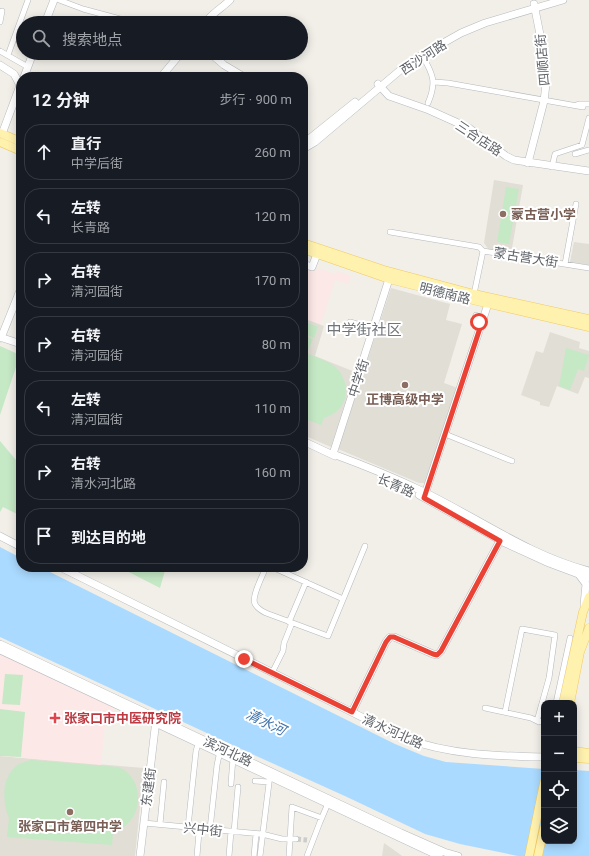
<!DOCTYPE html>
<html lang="zh">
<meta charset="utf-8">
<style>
:root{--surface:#171b24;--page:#242831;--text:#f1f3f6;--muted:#9ea1a6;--line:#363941}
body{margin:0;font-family:Roboto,"Noto Sans SC",sans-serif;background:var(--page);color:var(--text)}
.controls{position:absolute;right:12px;bottom:12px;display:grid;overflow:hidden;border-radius:8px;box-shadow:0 2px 10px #0003}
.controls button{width:36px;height:36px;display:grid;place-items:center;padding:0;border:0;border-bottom:1px solid var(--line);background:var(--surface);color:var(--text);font:20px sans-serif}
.stop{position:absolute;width:12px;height:12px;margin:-9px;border:3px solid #ea4335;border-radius:50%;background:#fff}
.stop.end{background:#ea4335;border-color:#fff;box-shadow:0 1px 4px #0008}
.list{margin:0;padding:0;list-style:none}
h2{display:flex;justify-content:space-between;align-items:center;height:52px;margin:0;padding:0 16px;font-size:17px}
h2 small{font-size:13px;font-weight:400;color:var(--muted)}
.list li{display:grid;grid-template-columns:26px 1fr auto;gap:12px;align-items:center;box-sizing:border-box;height:56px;margin:0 8px 8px;padding:0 8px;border:1px solid var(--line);border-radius:16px}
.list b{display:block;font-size:15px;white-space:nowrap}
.list p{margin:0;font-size:13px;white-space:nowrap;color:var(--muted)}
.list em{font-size:13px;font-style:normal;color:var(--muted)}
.icon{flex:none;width:22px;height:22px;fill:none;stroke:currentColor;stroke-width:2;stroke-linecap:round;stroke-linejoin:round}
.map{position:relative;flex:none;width:589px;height:856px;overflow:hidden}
.search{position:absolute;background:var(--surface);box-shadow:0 2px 10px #0003;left:16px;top:16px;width:292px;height:44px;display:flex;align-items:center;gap:10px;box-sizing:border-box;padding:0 14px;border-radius:22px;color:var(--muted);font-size:15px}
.panel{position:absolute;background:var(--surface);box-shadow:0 2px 10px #0003;left:16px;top:72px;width:292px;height:500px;border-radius:16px}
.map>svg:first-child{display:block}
.education{fill:#e1ded6}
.medical{fill:#fce8e6}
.green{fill:#c5e8c5}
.water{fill:#aadaff}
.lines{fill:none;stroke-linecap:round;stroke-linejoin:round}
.street-tunnel{stroke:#ccccc8;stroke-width:5;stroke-dasharray:5 2.5;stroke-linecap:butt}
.street-casing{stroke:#b5b8bc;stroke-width:6}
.secondary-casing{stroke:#b6babf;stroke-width:8}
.primary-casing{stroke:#f2c960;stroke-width:9}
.street{stroke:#fff;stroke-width:5}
.secondary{stroke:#fff;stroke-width:7}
.primary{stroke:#fff2af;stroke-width:8}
.route{stroke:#ea4335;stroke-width:5}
.education-dot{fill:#8d6e63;stroke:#fff;stroke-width:1.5}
.health-dot{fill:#e0444e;stroke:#fff;stroke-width:1.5}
.labels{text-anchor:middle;stroke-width:4;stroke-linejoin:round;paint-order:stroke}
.street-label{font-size:13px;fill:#5f6368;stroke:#fff}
.education-label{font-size:13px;font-weight:bold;fill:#785e54;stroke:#fff}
.health-label{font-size:13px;font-weight:bold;fill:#be3a42;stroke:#fff;text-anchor:start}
.water-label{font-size:14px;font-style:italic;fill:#4174aa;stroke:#fff}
.quarter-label{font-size:15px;fill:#70757a;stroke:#fff}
</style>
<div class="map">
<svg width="589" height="856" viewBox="0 0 589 856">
<rect width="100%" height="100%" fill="#f1efe8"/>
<!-- education -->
<path class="education" d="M494,180L523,185L511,254L489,250L484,243Z
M574,242L589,244V265L570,262Z
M391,288L450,304L446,320L462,324L444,383L458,388L426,482L424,483H419L338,449Z
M303,318L324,326L315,356L355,372L331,447L303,435Z
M550,332L580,342L579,348L589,351V378L585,377L578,394L557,386L549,407L540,405V402L521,395L536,351L543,353Z
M0,756L144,768L135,856H0Z
M384,843L401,855L402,856H382Z"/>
<!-- medical -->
<path class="medical" d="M303,267L315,271L317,268L336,274L337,271L351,276L349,284L335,280L321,324L303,318Z
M0,654L115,706L104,731L101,765L0,756Z"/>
<!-- green -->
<path class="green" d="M506,187L519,189L509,244L497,242Z
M303,321L318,327L314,338L303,333Z
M303,335L313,339L308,350L303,347Z
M0,346L20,355L0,415Z
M566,348L589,355L584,371L578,369L570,390L559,386Z
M303,352C313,356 326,360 334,366C347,376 350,396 340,408C335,413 330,416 324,418L321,425L303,418Z
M0,441L16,460L21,462V516L3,507L0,512Z
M119,567H166L160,588Z
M5,674L23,675L20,705L2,704Z
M0,709L25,712L21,757L0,756Z
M32,760L118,767C137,774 143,798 134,815C130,824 121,829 113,833L112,845L7,837L9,819C0,796 2,764 32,760Z"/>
<!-- water -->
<path class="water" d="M0,547L21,558V567H40L395,744L424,756L446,762L544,769V841H574V770L589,771V856H518L460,844L425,834L347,797L252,754L0,637Z"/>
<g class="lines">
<!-- street-tunnel -->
<path class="street-tunnel" d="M296,839L307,840"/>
<!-- street casing -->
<g class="street-casing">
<path id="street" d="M59,0L83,9L135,23
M0,22L2,11
M0,51L28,67
M8,55L28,0
M422,55C433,74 437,82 428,103
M434,82L448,83L583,107
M576,105L579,104H589
M575,154L589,150
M552,167L555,154L582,145L589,118
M390,232L479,247L483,251
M565,264L576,204
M474,294L483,251L589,268
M350,322L374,329
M473,324L476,315
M445,434L512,461
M266,567C263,575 251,597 255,604C257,608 262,611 266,613L328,636L365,546
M272,567L343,599
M289,622L306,582
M272,673L283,651L284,643L292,623
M556,703L570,638
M485,708L531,718L539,722
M505,712L522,629L555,635L549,678L537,721L544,722
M255,781L269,782
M231,784L233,758
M144,823L262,834L282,839H296
M160,824L164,782
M188,827L196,751L199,741
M210,829L217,765L220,751
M234,832L238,787
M197,856L199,832
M229,856L231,831
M254,856L256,834
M260,856L270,775
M289,856L292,807L322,818
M307,856L320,822L329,801"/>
</g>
<!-- secondary casing -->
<g class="secondary-casing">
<path id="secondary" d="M45,23L54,0
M205,23C212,13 221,9 230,0
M210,53L224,65L244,77
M0,65L14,74L21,87
M24,77L33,53
M161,77L181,53
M378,84L389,96L429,110L469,128L506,156L514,160L589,171
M2,134L21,83
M304,143L355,102
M303,149L315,142L404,67L422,55L461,33L485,23L563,0
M528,163L544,101L546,84L545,60L534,4
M303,264L312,267L317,254
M389,279L333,454C363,465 393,477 422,491C478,518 528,555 589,571
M0,337L21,344
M1,338L21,288
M303,441L335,456
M419,495L503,542L549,563L589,578
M424,497L488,304
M0,536L21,547
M60,567L404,738C449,755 497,756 544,757
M580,576L586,584L584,605
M0,644L401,833L444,852L458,856
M0,650L439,856
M352,712L386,642L390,637H394L433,654L437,655L441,651L502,537
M140,856L156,720"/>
</g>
<!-- primary casing -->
<g class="primary-casing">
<path id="primary" d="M0,133L21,142
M0,142L21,151
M303,243L384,270L474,294L589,319
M303,249L389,279L477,301L589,327
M563,703L583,612L589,597
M570,703L580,652L589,628
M574,751L589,753
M574,758L589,759
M529,856L544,783
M538,856L544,828"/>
</g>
<!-- street -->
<use href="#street" class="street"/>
<!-- secondary -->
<use href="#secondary" class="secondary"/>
<!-- primary -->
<use href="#primary" class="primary"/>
</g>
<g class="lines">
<!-- route -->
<path class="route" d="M244,659L352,712L386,642L390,637H394L433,654L437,655L441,651L500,541L424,498L482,322H479"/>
</g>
<!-- markers -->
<g class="education-dot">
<circle cx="503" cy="214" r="4"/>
<circle cx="405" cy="385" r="4"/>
<circle cx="70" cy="812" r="4"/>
</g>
<path class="health-dot" d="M53 712h4v4h4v4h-4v4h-4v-4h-4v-4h4z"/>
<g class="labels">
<!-- street labels -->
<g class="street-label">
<text transform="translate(423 57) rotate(-33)" y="5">西沙河路</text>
<text transform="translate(542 60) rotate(-95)" y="5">四顺店街</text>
<text transform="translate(479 138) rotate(33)" y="5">三合店路</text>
<text transform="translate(526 257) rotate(9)" y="5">蒙古营大街</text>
<text transform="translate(445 293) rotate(14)" y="5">明德南路</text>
<text transform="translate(358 378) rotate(-72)" y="5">中学街</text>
<text transform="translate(396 485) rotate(24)" y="5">长青路</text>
<text transform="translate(393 731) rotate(24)" y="5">清水河北路</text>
<text transform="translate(228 751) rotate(25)" y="5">滨河北路</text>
<text transform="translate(148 787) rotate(-83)" y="5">东建街</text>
<text transform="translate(203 829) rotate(6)" y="5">兴中街</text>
</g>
<!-- education labels -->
<g class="education-label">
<text x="511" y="219" text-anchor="start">蒙古营小学</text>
<text x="405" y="404">正博高级中学</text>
<text x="70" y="831">张家口市第四中学</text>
</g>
<!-- health labels -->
<g class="health-label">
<text x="64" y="723">张家口市中医研究院</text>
</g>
<!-- water labels -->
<g class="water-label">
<text transform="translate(266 722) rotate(26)" y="5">清水河</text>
</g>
<!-- quarter labels -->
<g class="quarter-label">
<text x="364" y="335">中学街社区</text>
</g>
</g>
</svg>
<div class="controls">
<button>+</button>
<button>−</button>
<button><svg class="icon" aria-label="locate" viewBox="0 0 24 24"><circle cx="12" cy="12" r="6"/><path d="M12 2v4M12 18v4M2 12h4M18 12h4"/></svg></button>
<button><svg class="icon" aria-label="layers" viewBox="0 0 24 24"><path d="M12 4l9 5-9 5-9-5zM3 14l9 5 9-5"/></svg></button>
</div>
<div class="stop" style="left:479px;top:322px"></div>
<div class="stop end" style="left:244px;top:659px"></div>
<div class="search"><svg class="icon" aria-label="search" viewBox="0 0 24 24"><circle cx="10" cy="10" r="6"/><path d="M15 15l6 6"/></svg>搜索地点</div>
<section class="panel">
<h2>12 分钟<small>步行 · 900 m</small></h2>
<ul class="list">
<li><svg class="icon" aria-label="ahead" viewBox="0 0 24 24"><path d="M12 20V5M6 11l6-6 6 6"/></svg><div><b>直行</b><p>中学后街</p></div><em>260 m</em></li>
<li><svg class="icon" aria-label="left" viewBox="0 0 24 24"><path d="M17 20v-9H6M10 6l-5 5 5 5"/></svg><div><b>左转</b><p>长青路</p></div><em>120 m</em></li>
<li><svg class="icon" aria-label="right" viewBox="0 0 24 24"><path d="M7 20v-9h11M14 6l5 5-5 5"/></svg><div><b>右转</b><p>清河园街</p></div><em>170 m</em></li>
<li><svg class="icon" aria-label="right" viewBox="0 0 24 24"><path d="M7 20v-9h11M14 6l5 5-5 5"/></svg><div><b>右转</b><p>清河园街</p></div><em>80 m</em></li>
<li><svg class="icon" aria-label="left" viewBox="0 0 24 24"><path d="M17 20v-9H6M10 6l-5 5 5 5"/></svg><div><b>左转</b><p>清河园街</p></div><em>110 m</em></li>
<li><svg class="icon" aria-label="right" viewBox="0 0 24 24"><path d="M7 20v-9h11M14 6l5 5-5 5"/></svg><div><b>右转</b><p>清水河北路</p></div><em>160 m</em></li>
<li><svg class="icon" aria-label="arrive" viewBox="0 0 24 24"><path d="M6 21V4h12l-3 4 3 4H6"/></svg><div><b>到达目的地</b></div></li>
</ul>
</section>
</div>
